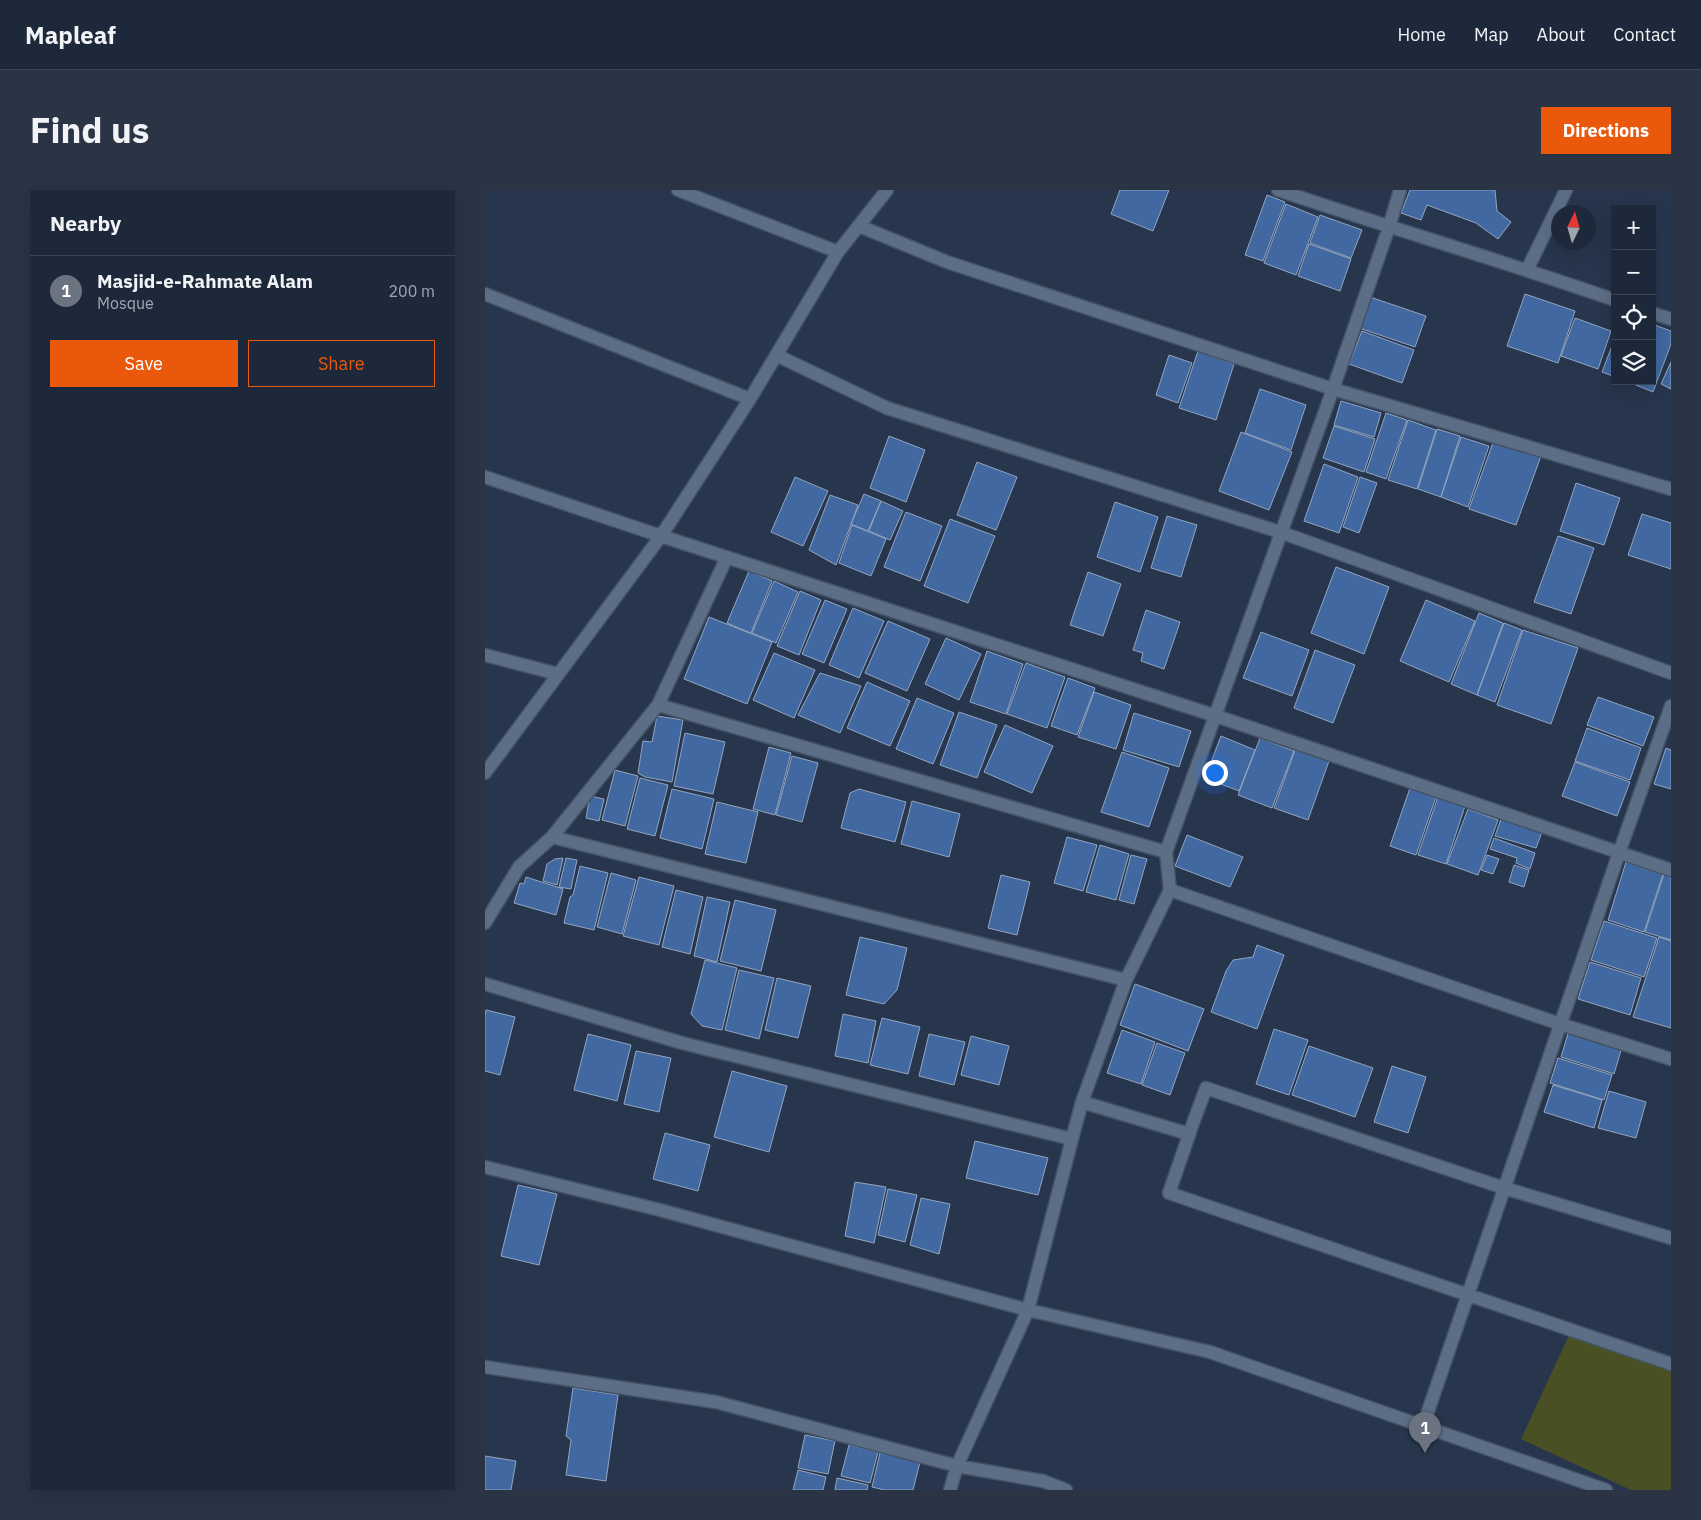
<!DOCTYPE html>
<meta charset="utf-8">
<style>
:root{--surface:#1d283a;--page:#2a3445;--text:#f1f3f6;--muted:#a0a6af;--line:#3b4454;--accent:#ea580c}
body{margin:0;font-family:"IBM Plex Sans",sans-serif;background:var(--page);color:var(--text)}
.controls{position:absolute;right:15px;top:15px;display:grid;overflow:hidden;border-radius:0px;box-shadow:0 5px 20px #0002}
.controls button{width:45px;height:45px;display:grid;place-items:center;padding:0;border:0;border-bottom:1px solid var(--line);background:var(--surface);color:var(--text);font:25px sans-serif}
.compass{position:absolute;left:1066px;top:15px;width:45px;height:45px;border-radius:50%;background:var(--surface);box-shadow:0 5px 20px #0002;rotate:5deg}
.you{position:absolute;left:729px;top:582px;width:18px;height:18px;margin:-12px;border:4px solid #fff;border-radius:50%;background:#1a73e8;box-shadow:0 0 0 8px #1a73e833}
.badge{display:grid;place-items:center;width:32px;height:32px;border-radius:50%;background:var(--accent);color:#fff;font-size:16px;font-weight:700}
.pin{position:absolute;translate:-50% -41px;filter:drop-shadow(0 1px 2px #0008)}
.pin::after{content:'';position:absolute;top:26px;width:18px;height:15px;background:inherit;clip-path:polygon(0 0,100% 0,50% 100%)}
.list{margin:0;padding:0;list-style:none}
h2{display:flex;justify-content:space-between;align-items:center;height:65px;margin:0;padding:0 20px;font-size:21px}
h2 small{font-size:16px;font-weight:400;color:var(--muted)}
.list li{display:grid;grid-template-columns:32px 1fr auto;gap:15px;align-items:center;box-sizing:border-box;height:70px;padding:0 20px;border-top:1px solid var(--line)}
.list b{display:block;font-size:19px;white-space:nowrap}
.list p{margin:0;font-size:16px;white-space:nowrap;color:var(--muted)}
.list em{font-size:16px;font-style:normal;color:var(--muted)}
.actions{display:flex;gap:10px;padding:15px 20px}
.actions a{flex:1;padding:11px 0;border:1px solid var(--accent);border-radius:0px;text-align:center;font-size:18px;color:var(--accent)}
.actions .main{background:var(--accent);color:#fff}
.icon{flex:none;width:28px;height:28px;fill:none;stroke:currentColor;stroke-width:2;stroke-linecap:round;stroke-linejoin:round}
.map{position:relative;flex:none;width:1186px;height:1300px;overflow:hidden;border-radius:0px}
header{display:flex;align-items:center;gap:30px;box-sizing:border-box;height:70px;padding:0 25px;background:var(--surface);border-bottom:1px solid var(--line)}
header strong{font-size:24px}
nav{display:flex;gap:28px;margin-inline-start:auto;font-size:18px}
.intro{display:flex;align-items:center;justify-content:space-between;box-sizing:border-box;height:120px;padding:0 30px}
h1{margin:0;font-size:35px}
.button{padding:12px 22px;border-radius:0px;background:var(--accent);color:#fff;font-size:18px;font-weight:700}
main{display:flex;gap:30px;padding:0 30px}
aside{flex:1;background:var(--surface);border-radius:0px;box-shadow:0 5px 20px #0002}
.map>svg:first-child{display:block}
.green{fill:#495124}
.building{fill:#4168a0;stroke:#93a6c0}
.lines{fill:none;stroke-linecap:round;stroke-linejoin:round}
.minor-casing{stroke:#455265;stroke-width:15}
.minor{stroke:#5c6e86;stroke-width:12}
</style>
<header>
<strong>Mapleaf</strong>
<nav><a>Home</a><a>Map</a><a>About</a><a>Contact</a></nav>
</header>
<div class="intro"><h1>Find us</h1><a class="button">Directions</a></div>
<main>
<aside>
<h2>Nearby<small></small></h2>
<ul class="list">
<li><span class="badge" style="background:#6b7280">1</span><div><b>Masjid-e-Rahmate Alam</b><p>Mosque</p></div><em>200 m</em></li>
</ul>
<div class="actions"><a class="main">Save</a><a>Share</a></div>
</aside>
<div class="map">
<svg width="1186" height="1300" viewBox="0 0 1186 1300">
<rect width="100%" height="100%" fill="#27364d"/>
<!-- green -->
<path class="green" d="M1086,1141L1186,1178V1300H1146L1036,1249Z"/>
<!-- building -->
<path class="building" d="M635,0H684L668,41L626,24Z
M925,0H1010L1012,21L1026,32L1013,49L991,33L942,15L936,30L916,23Z
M782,5L800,12L778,71L760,65Z
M801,14L833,27L811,85L779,73Z
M835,25L877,40L866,68L825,53Z
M824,54L866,69L855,101L813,86Z
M1040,104L1090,121L1073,173L1022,156Z
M885,107L941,126L930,157L874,138Z
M1090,128L1126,141L1113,179L1076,166Z
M1167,134L1186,141V154L1168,202L1141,191H1167Z
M877,141L929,160L917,193L864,174Z
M1130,148V187L1117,182Z
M713,161L749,174L731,230L694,218Z
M684,165L707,173L693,213L671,205Z
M1186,172V199L1176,194Z
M775,199L821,215L806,260L760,243Z
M856,211L896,223L889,247L849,235Z
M901,223L922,230L901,289L881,282Z
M923,230L951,240L932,299L903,290Z
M849,236L890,249L879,282L838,268Z
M952,239L975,246L956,307L933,299Z
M756,242L807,262L784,320L734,301Z
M404,246L440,260L421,312L385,298Z
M976,247L1004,256L983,317L956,307Z
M1009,250L1056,266L1031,335L984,319Z
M492,272L532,287L511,340L472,325Z
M839,274L873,287L854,343L819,331Z
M310,287L343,301L318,356L286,342Z
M875,287L892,293L874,343L858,337Z
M1091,293L1135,308L1119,355L1075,341Z
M379,304L396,311L383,341L366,334Z
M345,305L373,315L351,375L324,360Z
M396,311L418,321L405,350L384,341Z
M630,312L673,327L655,382L612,367Z
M421,322L457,336L435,391L399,377Z
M1157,324L1186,333V379L1143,365Z
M682,326L712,335L696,387L666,378Z
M465,329L510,346L483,413L439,396Z
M367,335L401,349L386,386L354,373Z
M1073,346L1109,358L1086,424L1049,412Z
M851,377L904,397L879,464L826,443Z
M264,381L287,391L266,443L242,433Z
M603,382L636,394L618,446L585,435Z
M289,391L313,402L291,453L267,443Z
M315,401L336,410L314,465L292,456Z
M340,410L362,419L339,473L317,464Z
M941,410L990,431L964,492L915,471Z
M368,418L399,431L374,488L344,475Z
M661,420L695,432L679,479L656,471L658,463L648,460Z
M994,423L1018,433L992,505L966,494Z
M224,427L287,452L262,514L199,489Z
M403,431L445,449L422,501L380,483Z
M1019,433L1037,440L1010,512L992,505Z
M1038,440L1093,458L1066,534L1012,515Z
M776,442L824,460L807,506L758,488Z
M461,448L496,464L474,510L440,494Z
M830,460L870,475L848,533L809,518Z
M502,461L538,474L521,524L485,512Z
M289,463L330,480L309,528L268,510Z
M541,473L580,487L562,538L522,524Z
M335,483L376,496L355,543L313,525Z
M583,488L610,498L592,545L566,536Z
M382,492L425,511L405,556L362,538Z
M609,502L646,515L631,559L593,547Z
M1113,507L1169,527L1158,556L1102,535Z
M432,508L469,523L448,574L411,559Z
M474,522L512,535L492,588L455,575Z
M649,523L706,541L694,577L638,560Z
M172,526L198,530L187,592L160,587L153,583L158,551L167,552Z
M520,535L568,556L547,603L499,582Z
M1102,538L1156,558L1145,590L1090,571Z
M200,543L240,552L228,604L189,596Z
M736,546L770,560L754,601L720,588Z
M775,548L809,561L787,618L753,605Z
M284,557L306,563L290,625L268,619Z
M1181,558L1186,560V599L1169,594Z
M810,560L844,571L823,630L789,618Z
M637,562L684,578L664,637L616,622Z
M307,566L333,573L317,632L291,625Z
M1090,572L1145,592L1132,626L1077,606Z
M130,580L153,586L140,636L117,630Z
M155,588L183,595L170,646L142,639Z
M925,598L951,607L931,665L905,656Z
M187,599L229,609L217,659L175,648Z
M374,599L421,612L410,652L356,638L365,603Z
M954,604L981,613L961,674L933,665Z
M105,606L119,609L114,631L101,628Z
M427,611L475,624L464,667L416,654Z
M232,612L273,622L261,673L220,664Z
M983,619L1013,630L993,685L962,674Z
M1016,629L1057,642L1051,658L1010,646Z
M702,645L758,667L745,697L690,676Z
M582,647L612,655L598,701L569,693Z
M1009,648L1050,663L1045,679L1031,673L1032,668L1005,659Z
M615,655L644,664L631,710L601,702Z
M646,665L662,669L649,714L634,710Z
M1002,665L1014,669L1008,684L996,680Z
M78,668L72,695L58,691L62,674L70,669Z
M81,668L92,670L86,699L74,697Z
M1141,672L1178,684L1159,742L1123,730Z
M1029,675L1044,680L1039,697L1024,692Z
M95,676L123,683L109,740L79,733L85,707L88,705Z
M126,683L151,690L137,744L112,737Z
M1179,684L1186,687V750L1160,742Z
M516,685L545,692L532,745L503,738Z
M41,687L78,699L71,725L29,713L35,693L39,694Z
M154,687L189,696L174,755L138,746Z
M191,700L218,707L205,764L177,757Z
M222,707L245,712L232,772L209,766Z
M250,710L291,720L276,781L235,771Z
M1119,731L1172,748L1159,787L1106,770Z
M375,747L422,758L412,800L399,814L361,805Z
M1174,747L1186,751V838L1148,827Z
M772,755L799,765L772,839L726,822L741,781L748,770L768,767Z
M220,770L252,778L237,840L217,836L206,824Z
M1105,772L1156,788L1145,825L1093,809Z
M254,780L289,788L274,849L240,840Z
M292,788L326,796L313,848L280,840Z
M650,794L719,819L703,861L635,835Z
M1,820L30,827L15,885L0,881V825Z
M358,824L391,831L383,873L350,866Z
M397,828L435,837L423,884L385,875Z
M789,839L823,850L804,905L771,894Z
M637,840L670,852L656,894L622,883Z
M1084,840L1137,857L1129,884L1076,867Z
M103,844L146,855L132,911L89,900Z
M444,844L480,852L469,895L434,886Z
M486,846L524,856L514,895L476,885Z
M672,853L700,863L685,905L657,895Z
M824,856L888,878L870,927L807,905Z
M151,861L186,868L174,922L139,914Z
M1073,868L1127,885L1119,910L1065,893Z
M907,876L941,887L923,943L889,932Z
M247,881L302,896L284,962L229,947Z
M1068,895L1117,910L1109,938L1059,922Z
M1124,901L1161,912L1151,948L1113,938Z
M180,943L225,955L213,1001L168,989Z
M490,951L563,968L553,1005L481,988Z
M370,992L401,997L389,1053L360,1046Z
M33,995L72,1004L54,1075L16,1066Z
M403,999L432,1005L420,1052L393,1045Z
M436,1008L465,1014L454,1064L425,1055Z
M88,1198L133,1205L121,1291L81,1285L86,1250L81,1246Z
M320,1245L350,1251L343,1284L313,1278Z
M364,1255L393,1262L385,1293L356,1286Z
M395,1263L435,1272L428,1300H400L387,1297Z
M0,1266L31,1271L26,1300H0Z
M313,1280L341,1287L338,1300H308Z
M352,1288L383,1295L382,1300H350Z"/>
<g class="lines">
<!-- minor casing -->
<g class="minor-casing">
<path id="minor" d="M193,0L353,62L402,0
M793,0C905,38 1018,71 1130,110
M915,0L904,37L848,199L1186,299
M374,36L462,72L848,199L681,662L685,700L641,790L597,912L587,949
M1042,80L1081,0
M0,104L265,209L353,62
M1167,123L1186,129
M291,165L402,218L795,342L1186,483
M0,287L176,346L265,209
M0,465L73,484
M173,515L681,662
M0,583L176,346L731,526L1186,680
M67,647L641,790
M685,700L1075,834L1186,869
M0,733L34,677L67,647L173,515L242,367
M0,794L197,853L587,949L543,1120L175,1020L0,977
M597,912L704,944L721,898L1019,998L1186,1048
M705,942L684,1003L1186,1174
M0,1177L231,1212L472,1276L558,1291L581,1300
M938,1236L1134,663L1186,516
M465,1300L472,1276L543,1120L725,1162L1121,1300"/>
</g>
<!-- minor -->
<use href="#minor" class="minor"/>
</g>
</svg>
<div class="controls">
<button>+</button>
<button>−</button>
<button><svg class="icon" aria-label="locate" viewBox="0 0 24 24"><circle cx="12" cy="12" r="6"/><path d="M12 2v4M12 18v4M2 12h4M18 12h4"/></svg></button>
<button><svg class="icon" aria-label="layers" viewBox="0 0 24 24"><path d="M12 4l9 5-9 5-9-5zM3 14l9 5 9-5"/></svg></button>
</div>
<svg class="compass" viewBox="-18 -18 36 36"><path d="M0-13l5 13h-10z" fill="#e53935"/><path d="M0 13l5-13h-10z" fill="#a0a6af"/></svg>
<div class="you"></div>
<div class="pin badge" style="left:940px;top:1263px;background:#6b7280">1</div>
</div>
</main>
